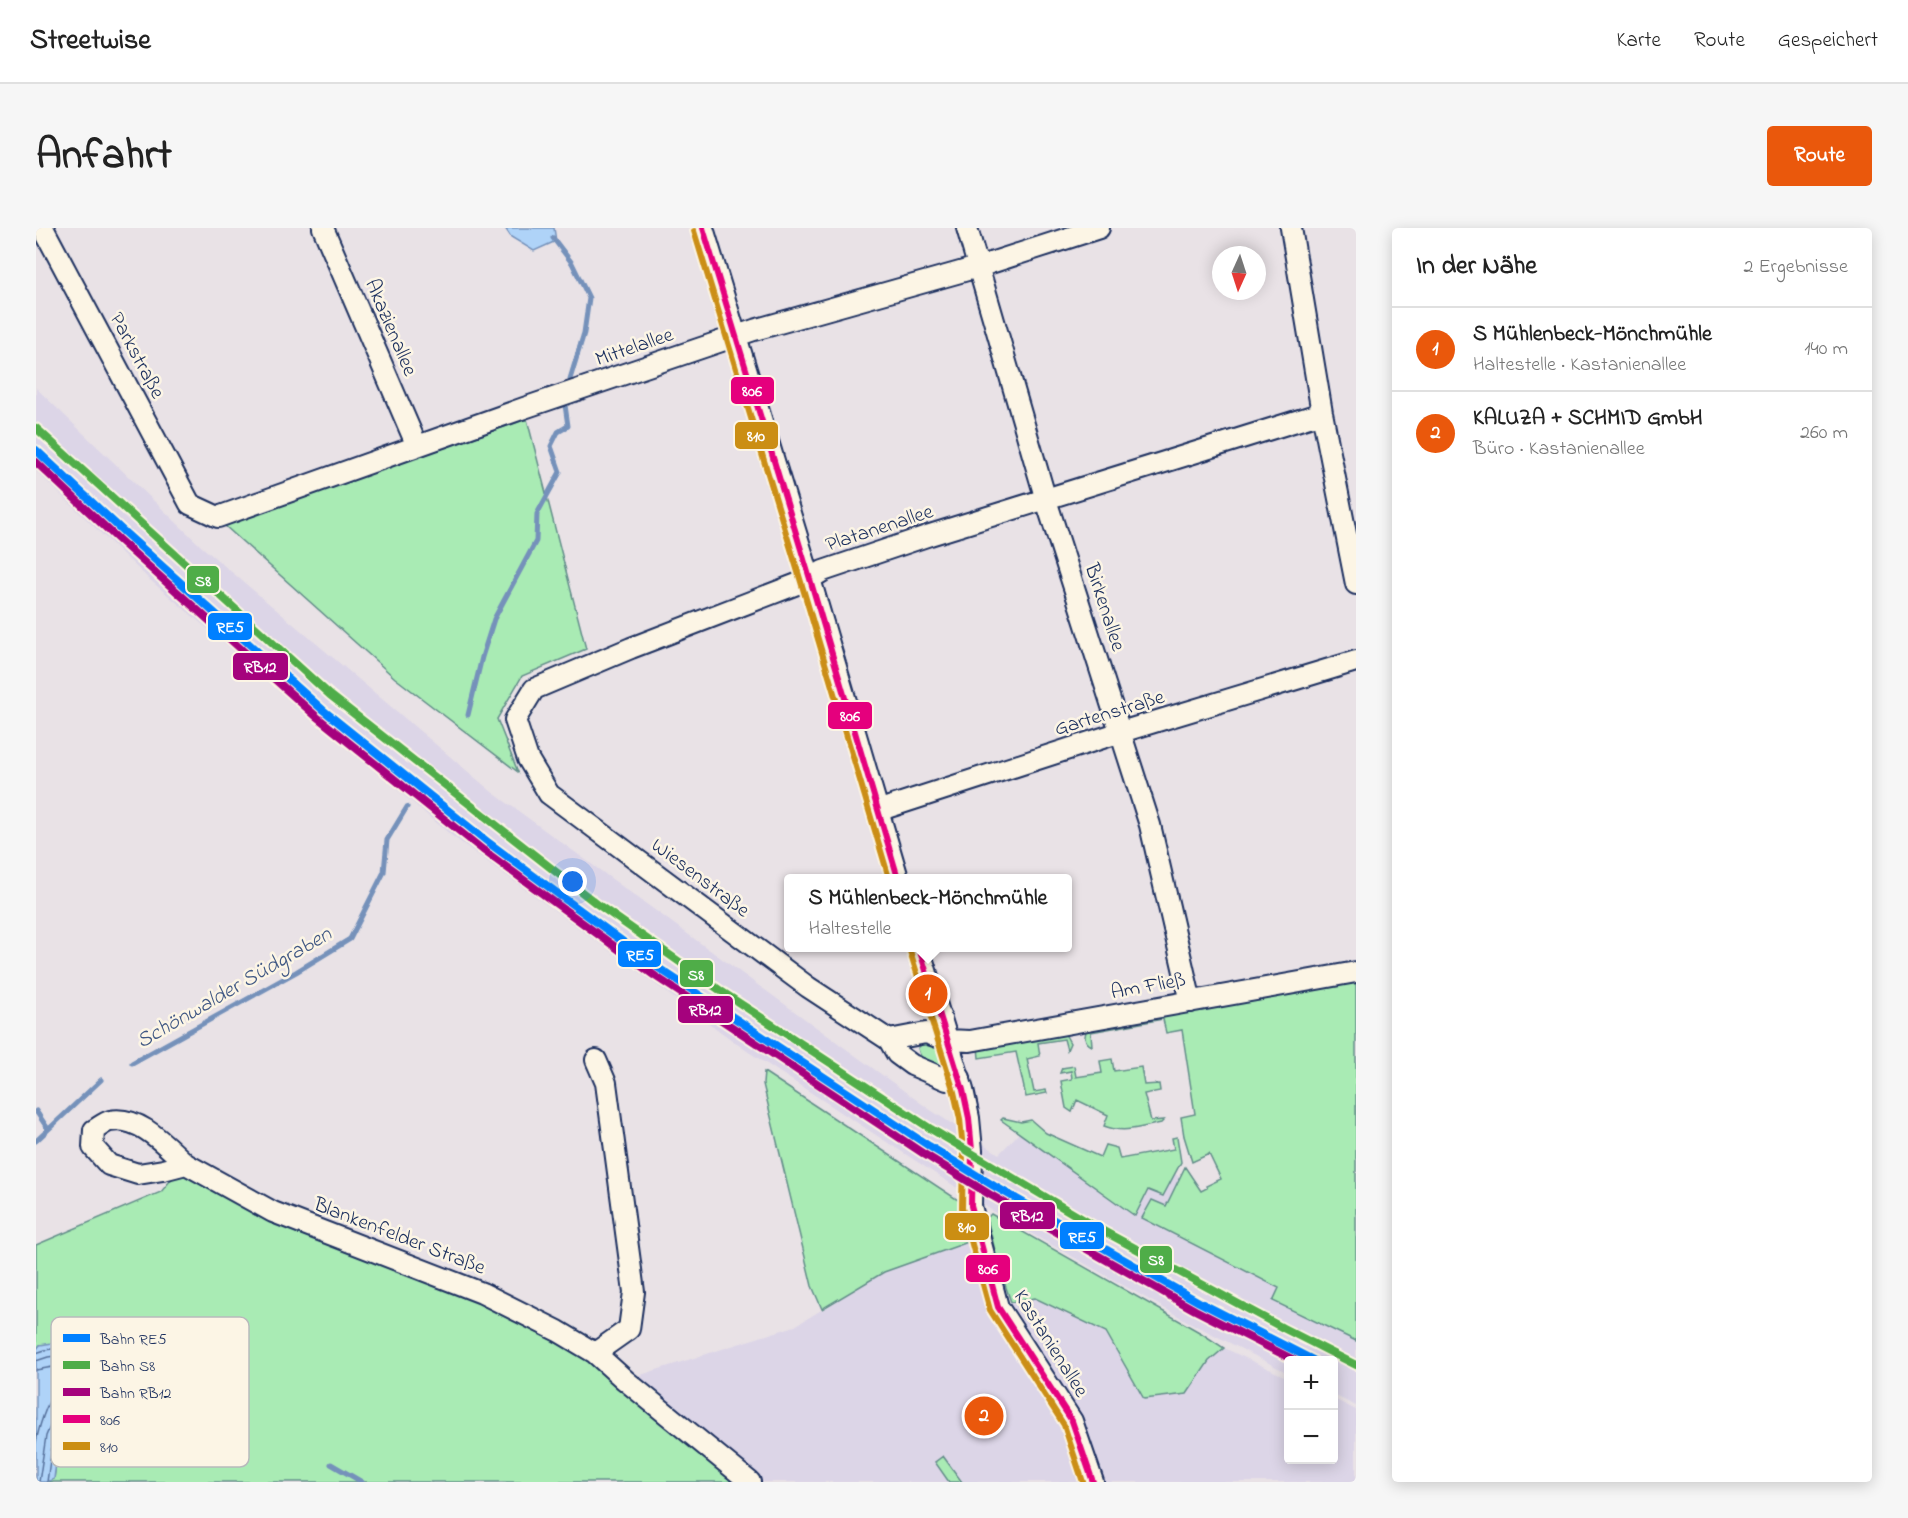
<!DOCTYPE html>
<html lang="de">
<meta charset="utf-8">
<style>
:root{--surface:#fff;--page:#f6f6f6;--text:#222;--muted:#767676;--line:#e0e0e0;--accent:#ea580c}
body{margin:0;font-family:"Indie Flower",sans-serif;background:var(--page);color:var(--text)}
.controls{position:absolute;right:18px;bottom:18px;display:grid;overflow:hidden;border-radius:6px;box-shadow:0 3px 15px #0003}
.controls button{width:54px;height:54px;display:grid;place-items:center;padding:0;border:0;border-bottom:2px solid var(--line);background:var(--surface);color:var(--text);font:30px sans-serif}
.compass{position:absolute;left:1176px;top:18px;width:54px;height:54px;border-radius:50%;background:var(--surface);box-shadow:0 3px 15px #0003;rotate:183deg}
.you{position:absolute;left:537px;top:654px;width:21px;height:21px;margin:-15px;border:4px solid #fff;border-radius:50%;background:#1a73e8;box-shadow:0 0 0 9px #1a73e833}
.badge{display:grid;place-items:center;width:39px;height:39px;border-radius:50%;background:var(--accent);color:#fff;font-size:20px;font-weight:700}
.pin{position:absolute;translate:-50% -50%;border:3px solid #fff;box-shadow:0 2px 6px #0006}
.popup{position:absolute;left:748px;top:646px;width:288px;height:78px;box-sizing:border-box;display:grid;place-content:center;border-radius:6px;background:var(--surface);filter:drop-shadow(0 2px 4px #0005);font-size:20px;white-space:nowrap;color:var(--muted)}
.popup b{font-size:22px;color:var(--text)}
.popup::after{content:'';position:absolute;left:50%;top:100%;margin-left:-12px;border:12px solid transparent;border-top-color:var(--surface)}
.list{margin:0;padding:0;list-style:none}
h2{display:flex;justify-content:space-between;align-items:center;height:78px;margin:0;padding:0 24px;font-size:26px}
h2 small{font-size:20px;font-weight:400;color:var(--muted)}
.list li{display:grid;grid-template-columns:39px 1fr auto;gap:18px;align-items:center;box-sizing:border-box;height:84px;padding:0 24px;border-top:2px solid var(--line)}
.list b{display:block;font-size:22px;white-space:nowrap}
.list p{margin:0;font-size:20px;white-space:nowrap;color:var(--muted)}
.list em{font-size:20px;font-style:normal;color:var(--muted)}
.map{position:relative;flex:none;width:1320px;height:1254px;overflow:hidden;border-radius:6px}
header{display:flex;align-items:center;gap:36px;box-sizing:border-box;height:84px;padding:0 30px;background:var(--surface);border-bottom:2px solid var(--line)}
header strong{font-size:28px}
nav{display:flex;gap:33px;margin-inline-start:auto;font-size:21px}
.intro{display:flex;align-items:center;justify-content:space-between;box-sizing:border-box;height:144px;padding:0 36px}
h1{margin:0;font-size:42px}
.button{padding:15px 27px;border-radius:6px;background:var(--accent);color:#fff;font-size:21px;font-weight:700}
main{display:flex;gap:36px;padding:0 36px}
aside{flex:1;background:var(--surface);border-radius:6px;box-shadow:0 3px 15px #0003}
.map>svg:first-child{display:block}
.built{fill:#dcd5e7}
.green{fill:#a9ebb4;stroke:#628d89;stroke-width:1.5}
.water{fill:#afd3f8;stroke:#7491ba;stroke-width:1.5}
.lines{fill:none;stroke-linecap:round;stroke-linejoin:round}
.shore{stroke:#56719c;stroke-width:1.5}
.stream{stroke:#7491ba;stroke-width:5}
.street-casing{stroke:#1b2f5e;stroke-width:24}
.street{stroke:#fcf5e5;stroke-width:20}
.bus-1-casing{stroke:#fcf5e5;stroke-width:10}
.bus-2-casing{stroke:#fcf5e5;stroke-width:10}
.bus-1{stroke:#e5007d;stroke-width:6}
.bus-2{stroke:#cb8e13;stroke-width:6}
.rail-1-casing{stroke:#fcf5e5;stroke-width:12}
.rail-2-casing{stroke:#fcf5e5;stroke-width:12}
.rail-3-casing{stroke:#fcf5e5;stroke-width:12}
.rail-1{stroke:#0080ff;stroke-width:8}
.rail-2{stroke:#4fad48;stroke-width:8}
.rail-3{stroke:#a5027d;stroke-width:8}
.labels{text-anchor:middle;stroke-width:5;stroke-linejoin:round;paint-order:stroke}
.street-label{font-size:21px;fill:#1b2f5e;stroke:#fcf5e5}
.water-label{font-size:22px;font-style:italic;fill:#405884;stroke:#fcf5e5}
.key{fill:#fcf5e5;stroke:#b8babc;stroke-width:1.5}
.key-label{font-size:16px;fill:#1b2f5e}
.line-badge{stroke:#fcf5e5;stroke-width:2}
.badge-label{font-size:16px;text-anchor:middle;font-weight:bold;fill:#fff}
</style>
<header>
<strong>Streetwise</strong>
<nav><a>Karte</a><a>Route</a><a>Gespeichert</a></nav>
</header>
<div class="intro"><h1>Anfahrt</h1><a class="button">Route</a></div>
<main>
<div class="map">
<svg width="1320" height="1254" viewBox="0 0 1320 1254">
<rect width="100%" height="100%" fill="#e9e2e6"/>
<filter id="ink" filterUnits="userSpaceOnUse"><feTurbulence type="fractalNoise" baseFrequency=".0167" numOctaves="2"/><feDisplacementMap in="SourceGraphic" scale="12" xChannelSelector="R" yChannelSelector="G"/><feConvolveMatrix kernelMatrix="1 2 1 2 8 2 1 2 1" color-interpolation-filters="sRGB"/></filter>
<g filter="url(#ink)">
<!-- built -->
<path class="built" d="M0,160L166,319L456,564L893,881L963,926L987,901L1102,950L1133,941L1179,977L1320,1059V1178L1298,1167V1132H1252V1145L1151,1093L966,989L711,823L415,607L113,351L0,243Z
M935,1013L961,1078L975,1074L999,1070L1070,1104L1108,1171L1151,1166L1173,1133L1188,1120L1252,1150V1232H1298V1171L1320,1182V1254H714L589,1152L759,1098L848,1044Z"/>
<!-- green -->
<path class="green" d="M491,191L550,421L486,448L461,491L482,544L359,450L188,297Z
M1320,753V1113L1237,1073L1243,1060L1106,990L1116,972L1130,978L1149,939L1165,963L1171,960L1170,958L1185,951L1173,926L1156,934L1148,908L1145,889L1159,886L1146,802L1130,805L1127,791L1055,804L1056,818C1047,814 1048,806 1052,799Z
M1028,804L1034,815L1031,822L1028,811L1002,815L1004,828L991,831L998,864L1010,862L1011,865L990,869L980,824L943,830L942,819Z
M893,814L899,816L905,834L904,838C893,834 884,833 882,820L886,816Z
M1076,831L1078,843L1105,839L1108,857L1123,856L1124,863L1108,866L1115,893L1128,892L1125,895C1105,899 1088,906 1068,898L1072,887L1041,872L1036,884L1030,880L1025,853L1036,851L1035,843L1024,845L1026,840L1038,838L1040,849L1066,845L1064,833Z
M728,844L922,972L935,1013L848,1044L786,1081L776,1058L727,856Z
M967,890L985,894L995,892L1010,905L1064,929L1069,917L1081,920L1084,931L1138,921L1136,910L1141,909L1145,934L1127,968L1112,962L1099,988L965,892Z
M148,936L521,1106L714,1254H11L18,1251L23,1211L36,1179L60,1168L91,1165L4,1117L0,1122V1017L125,964Z
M955,986L1165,1105L1188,1120L1173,1133L1151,1166L1108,1171L1070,1104L999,1070L975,1074L963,1039L951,990Z
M907,1228L926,1254H913L899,1234Z"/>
<!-- water -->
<path class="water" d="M469,0H518L520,13L498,23L475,9Z
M73,1106L94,1112L115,1129L114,1151L91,1165L60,1168L36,1179L23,1211L18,1251L11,1254H0V1122L4,1117Z"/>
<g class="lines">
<!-- shore -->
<path class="shore" d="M0,1125L9,1122C43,1117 84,1102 109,1133L108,1148L89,1159L58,1162L32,1175L17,1210L11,1254
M0,1133L12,1129L72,1120L88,1125L101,1136L100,1144L87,1152L56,1155L26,1170L10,1208L3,1254
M0,1142L72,1129L84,1133L89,1138C83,1147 69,1144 59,1145C47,1146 28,1155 20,1163C11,1172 2,1202 0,1215"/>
<!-- stream -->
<path class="stream" d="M517,10L536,35L553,70L548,105L534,151
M432,487L446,429L458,391L500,313L501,286L524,244L515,218L522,204L532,198L529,177
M96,835L260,744L314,711L348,644L351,612L371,579
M0,883L12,901
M0,913L65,852
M295,1236L326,1254"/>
<!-- street casing -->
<g class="street-casing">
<path id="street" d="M7,0L154,276L182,289L488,180L718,102L942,39L1063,0
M287,0L381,218
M667,0L774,351L862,650
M931,0L1010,272L1114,597L1155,774
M1255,0L1286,185L1320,356
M841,583L1085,504L1320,433
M883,720L927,862L933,890L936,922L935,978L962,1079L1036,1193L1057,1254
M853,812L890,805L911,812L934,813L1320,744
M924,850L911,852L876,837L861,826L853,812L772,759L513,566L492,531L479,492L498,461L595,420L774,351L787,343L894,307L1286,185
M150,936C131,919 104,887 74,893C69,894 62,900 58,902L57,919L73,937L102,946L127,942L150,936L237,984L446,1065L522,1103L559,1125L593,1101L598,1064L570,855L560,832
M559,1125L589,1152L714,1254"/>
</g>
<!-- street -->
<use href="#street" class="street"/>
<!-- bus-1 casing -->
<g class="bus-1-casing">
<path id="bus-1" d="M667,0L774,351L862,650
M883,720L927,862L933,890L936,922L935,978L962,1079L1036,1193L1057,1254"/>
</g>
<!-- bus-2 casing -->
<g class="bus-2-casing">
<path id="bus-2" d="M658,3L765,354L853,650
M874,723L918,864L924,891L927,922L926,980L954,1082L1028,1197L1047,1254"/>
</g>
<!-- bus-1 -->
<use href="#bus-1" class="bus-1"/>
<!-- bus-2 -->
<use href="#bus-2" class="bus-2"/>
<!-- rail-1 casing -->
<g class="rail-1-casing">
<path id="rail-1" d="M0,222L88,304L287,482L453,615L624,741L893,918L958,958L1163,1074L1277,1132"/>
</g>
<!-- rail-2 casing -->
<g class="rail-2-casing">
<path id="rail-2" d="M0,200L294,467L561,676L685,763L895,901L1060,999L1247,1100L1320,1137"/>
</g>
<!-- rail-3 casing -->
<g class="rail-3-casing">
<path id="rail-3" d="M0,234L82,311L281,489L447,622L619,748L888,926L953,966L1159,1082L1258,1132"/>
</g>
<!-- rail-1 -->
<use href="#rail-1" class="rail-1"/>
<!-- rail-2 -->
<use href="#rail-2" class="rail-2"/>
<!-- rail-3 -->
<use href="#rail-3" class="rail-3"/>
</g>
</g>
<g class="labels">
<!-- street labels -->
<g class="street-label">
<text transform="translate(356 99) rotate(67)" y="7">Akazienallee</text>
<text transform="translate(598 118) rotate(-19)" y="7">Mittelallee</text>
<text transform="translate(102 127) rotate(62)" y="7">Parkstraße</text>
<text transform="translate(843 299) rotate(-18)" y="7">Platanenallee</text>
<text transform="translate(1070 379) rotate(72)" y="7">Birkenallee</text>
<text transform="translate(1073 484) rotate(-17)" y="7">Gartenstraße</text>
<text transform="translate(665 649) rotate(37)" y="7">Wiesenstraße</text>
<text transform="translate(1112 757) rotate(-10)" y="7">Am Fließ</text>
<text transform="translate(364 1007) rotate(21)" y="7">Blankenfelder Straße</text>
<text transform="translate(1016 1115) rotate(58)" y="7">Kastanienallee</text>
</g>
<!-- water labels -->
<g class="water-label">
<text transform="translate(197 758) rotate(-30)" y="8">Schönwalder Südgraben</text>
</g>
</g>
<!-- legend -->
<rect x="15" y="1089" width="198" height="150" rx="9" class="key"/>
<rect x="27" y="1106" width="27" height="8" fill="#0080ff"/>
<rect x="27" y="1133" width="27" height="8" fill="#4fad48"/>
<rect x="27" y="1160" width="27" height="8" fill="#a5027d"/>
<rect x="27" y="1187" width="27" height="8" fill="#e5007d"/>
<rect x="27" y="1214" width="27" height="8" fill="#cb8e13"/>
<g class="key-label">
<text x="64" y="1116">Bahn RE5</text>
<text x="64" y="1143">Bahn S8</text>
<text x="64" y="1170">Bahn RB12</text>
<text x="64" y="1197">806</text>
<text x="64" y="1224">810</text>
</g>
<g class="line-badge">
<rect x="694" y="148" width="45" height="29" rx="6" fill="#e5007d"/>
<rect x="698" y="193" width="45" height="29" rx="6" fill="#cb8e13"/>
<rect x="150" y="337" width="34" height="29" rx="6" fill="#4fad48"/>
<rect x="171" y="384" width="46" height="29" rx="6" fill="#0080ff"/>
<rect x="196" y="424" width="57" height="29" rx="6" fill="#a5027d"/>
<rect x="791" y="473" width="46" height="29" rx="6" fill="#e5007d"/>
<rect x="581" y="712" width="45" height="28" rx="6" fill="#0080ff"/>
<rect x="643" y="731" width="35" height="29" rx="6" fill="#4fad48"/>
<rect x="641" y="767" width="57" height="29" rx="6" fill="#a5027d"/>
<rect x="963" y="973" width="57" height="29" rx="6" fill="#a5027d"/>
<rect x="908" y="984" width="46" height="29" rx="6" fill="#cb8e13"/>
<rect x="1023" y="993" width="46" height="29" rx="6" fill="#0080ff"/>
<rect x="1103" y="1017" width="34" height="29" rx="6" fill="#4fad48"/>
<rect x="929" y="1026" width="46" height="29" rx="6" fill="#e5007d"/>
</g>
<g class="badge-label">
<text x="716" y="168">806</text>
<text x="720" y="213">810</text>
<text x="167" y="358">S8</text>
<text x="194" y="404">RE5</text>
<text x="224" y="444">RB12</text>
<text x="814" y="493">806</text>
<text x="604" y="732">RE5</text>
<text x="660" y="752">S8</text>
<text x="669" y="787">RB12</text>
<text x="991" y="993">RB12</text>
<text x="931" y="1004">810</text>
<text x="1046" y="1014">RE5</text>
<text x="1120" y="1037">S8</text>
<text x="952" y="1046">806</text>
</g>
</svg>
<div class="controls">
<button>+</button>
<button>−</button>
</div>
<svg class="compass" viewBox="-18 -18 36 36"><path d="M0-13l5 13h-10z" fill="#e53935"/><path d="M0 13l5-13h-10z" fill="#767676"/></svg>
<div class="you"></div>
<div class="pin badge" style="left:892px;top:766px">1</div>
<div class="popup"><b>S Mühlenbeck-Mönchmühle</b>Haltestelle</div>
<div class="pin badge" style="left:948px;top:1188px">2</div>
</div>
<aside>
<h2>In der Nähe<small>2 Ergebnisse</small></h2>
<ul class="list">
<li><span class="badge">1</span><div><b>S Mühlenbeck-Mönchmühle</b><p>Haltestelle · Kastanienallee</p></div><em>140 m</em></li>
<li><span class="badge">2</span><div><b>KALUZA + SCHMID GmbH</b><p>Büro · Kastanienallee</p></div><em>260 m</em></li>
</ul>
</aside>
</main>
